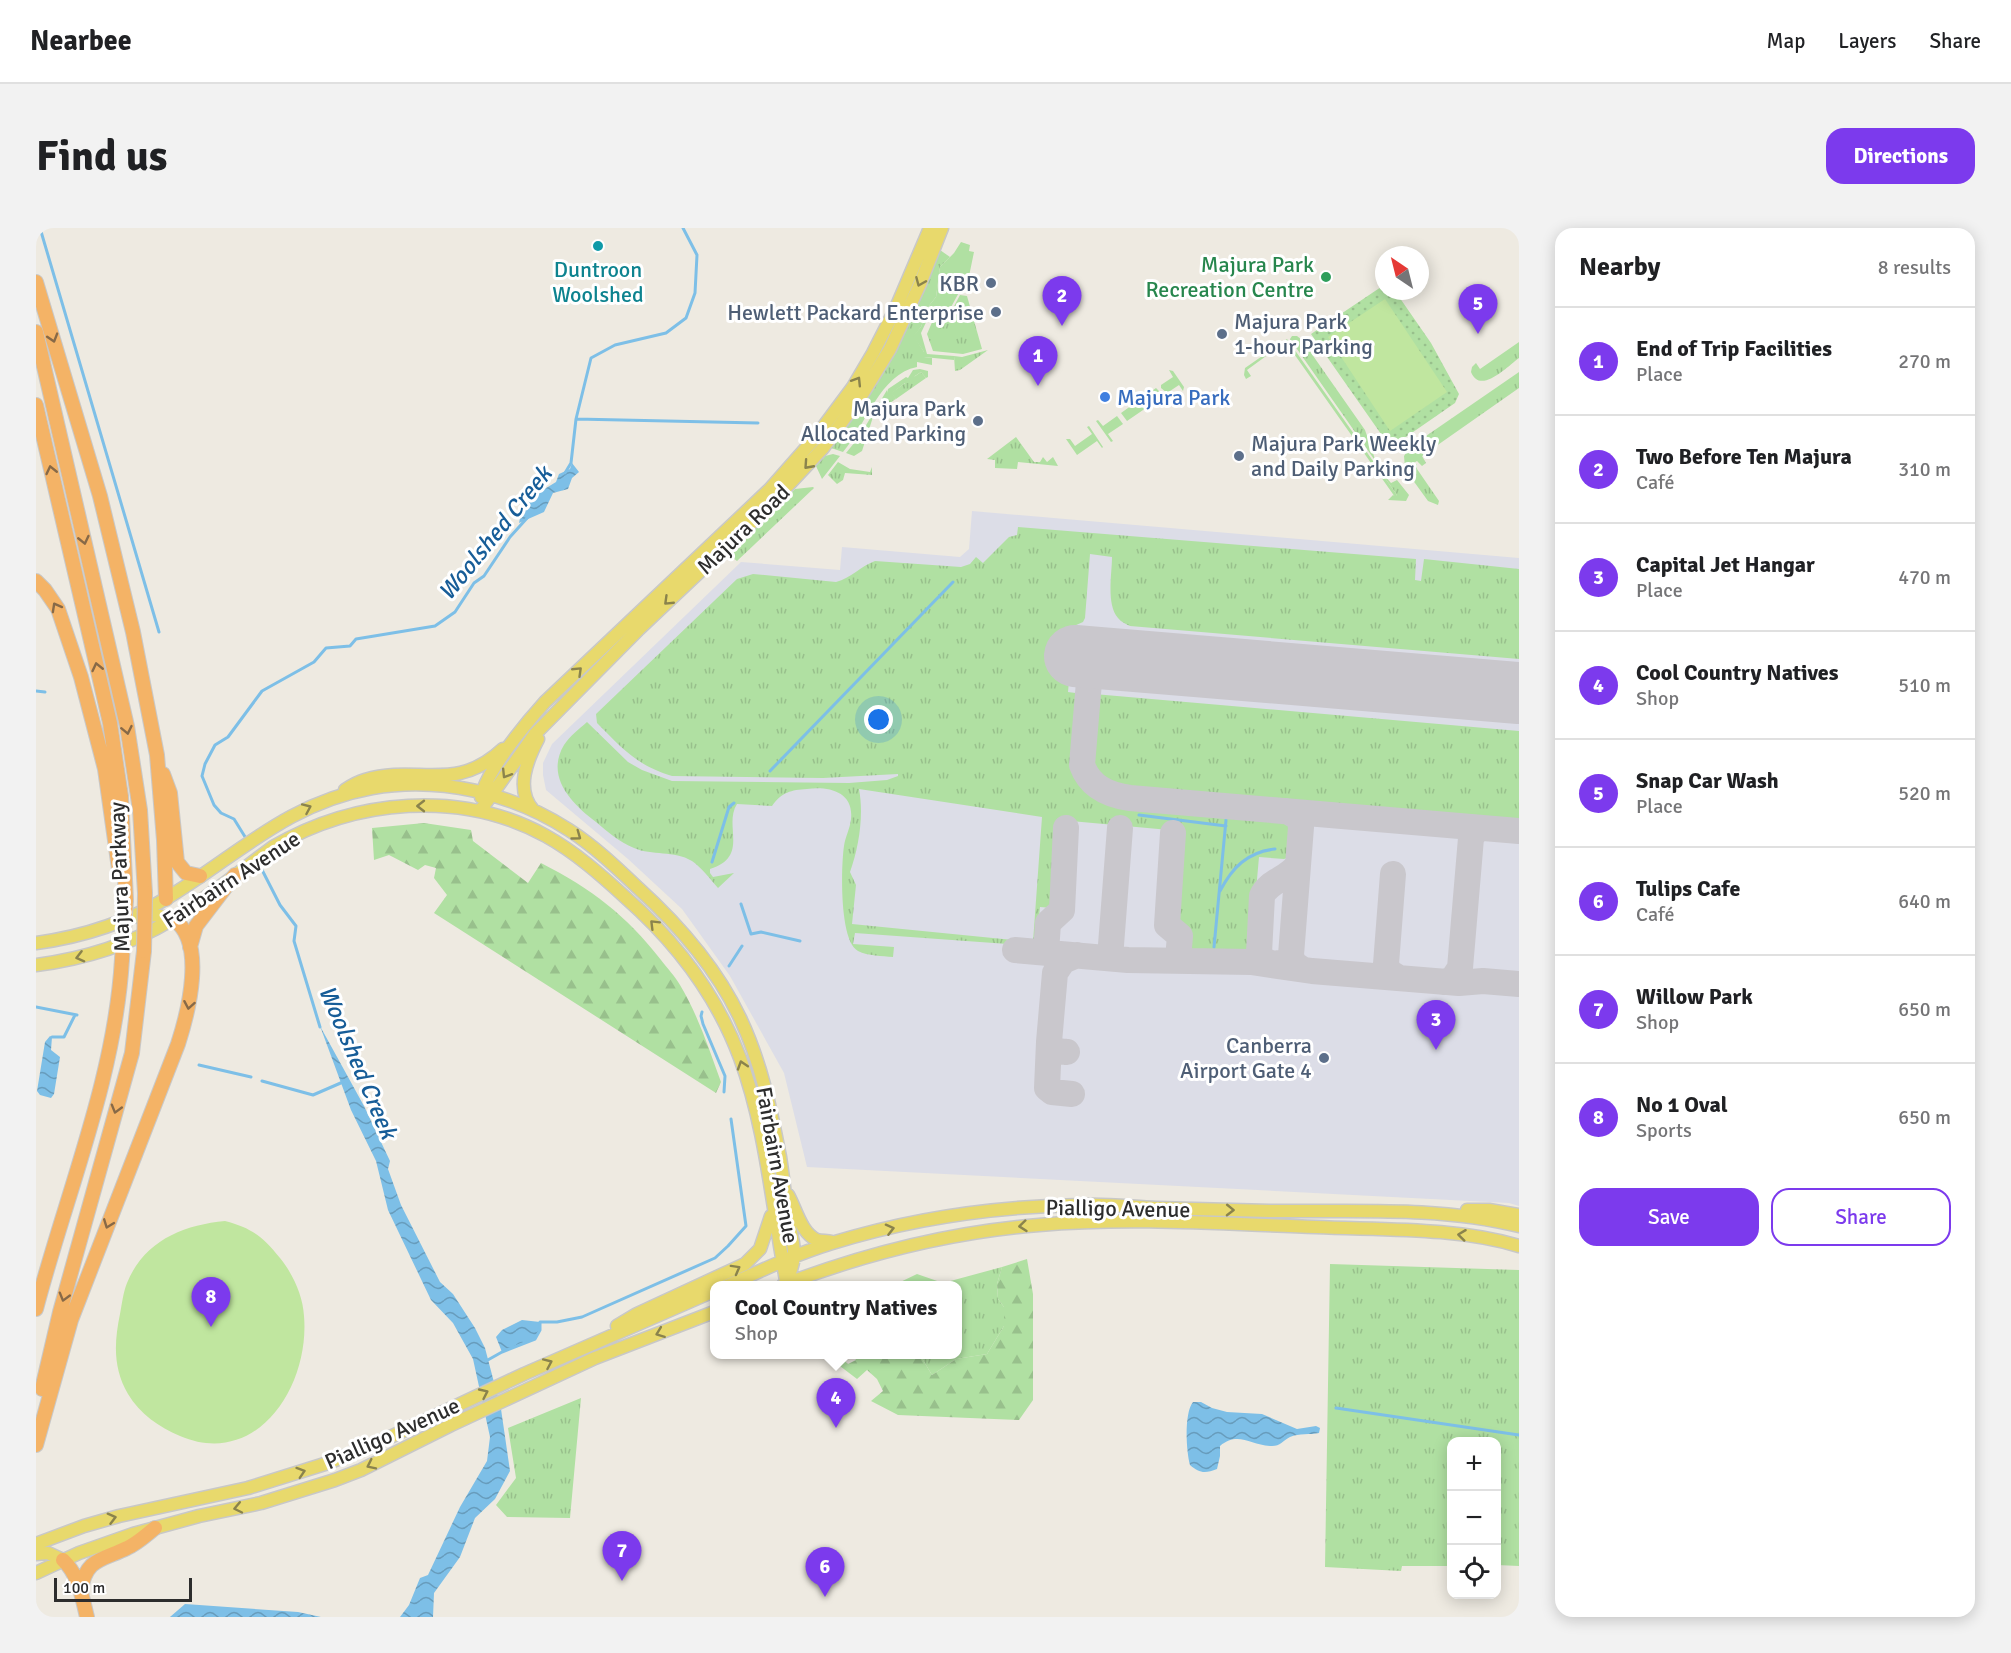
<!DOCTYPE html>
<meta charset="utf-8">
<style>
:root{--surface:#fff;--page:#f2f2f2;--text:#202124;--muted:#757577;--line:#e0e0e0;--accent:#7c3aed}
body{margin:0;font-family:Signika,sans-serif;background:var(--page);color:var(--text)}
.controls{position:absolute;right:18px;bottom:18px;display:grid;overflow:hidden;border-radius:12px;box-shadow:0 3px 15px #0003}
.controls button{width:54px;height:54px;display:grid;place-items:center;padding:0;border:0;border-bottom:2px solid var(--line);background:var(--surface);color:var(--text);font:30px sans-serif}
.compass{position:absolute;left:1339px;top:18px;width:54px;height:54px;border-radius:50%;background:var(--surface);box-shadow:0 3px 15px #0003;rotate:325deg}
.scale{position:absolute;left:18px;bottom:15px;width:138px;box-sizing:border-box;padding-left:6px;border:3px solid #2d2d2d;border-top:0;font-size:16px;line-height:21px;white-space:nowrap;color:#2d2d2d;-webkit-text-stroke:4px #fff;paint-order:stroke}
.you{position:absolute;left:843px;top:492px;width:21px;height:21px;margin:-15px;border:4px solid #fff;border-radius:50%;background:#1a73e8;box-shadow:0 0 0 9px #1a73e833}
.badge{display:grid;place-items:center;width:39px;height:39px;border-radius:50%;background:var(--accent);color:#fff;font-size:20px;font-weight:700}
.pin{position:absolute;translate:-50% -50px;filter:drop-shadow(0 2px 3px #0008)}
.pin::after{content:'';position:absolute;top:32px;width:21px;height:18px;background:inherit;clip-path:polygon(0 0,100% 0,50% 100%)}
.popup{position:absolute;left:674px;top:1053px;width:252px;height:78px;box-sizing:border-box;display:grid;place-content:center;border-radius:12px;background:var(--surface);filter:drop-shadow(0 2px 4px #0005);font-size:20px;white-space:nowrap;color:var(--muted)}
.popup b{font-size:22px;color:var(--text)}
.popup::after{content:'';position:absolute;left:50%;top:100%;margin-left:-12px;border:12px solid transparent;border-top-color:var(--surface)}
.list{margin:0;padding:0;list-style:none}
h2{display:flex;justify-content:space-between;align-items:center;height:78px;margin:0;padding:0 24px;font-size:26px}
h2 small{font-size:20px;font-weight:400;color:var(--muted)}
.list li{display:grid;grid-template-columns:39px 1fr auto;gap:18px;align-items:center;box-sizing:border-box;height:108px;padding:0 24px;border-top:2px solid var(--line)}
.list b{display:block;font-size:22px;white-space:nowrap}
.list p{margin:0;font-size:20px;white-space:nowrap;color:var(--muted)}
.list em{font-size:20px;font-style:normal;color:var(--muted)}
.actions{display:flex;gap:12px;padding:18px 24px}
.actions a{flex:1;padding:14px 0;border:2px solid var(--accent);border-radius:18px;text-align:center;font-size:21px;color:var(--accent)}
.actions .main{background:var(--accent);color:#fff}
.icon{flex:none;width:33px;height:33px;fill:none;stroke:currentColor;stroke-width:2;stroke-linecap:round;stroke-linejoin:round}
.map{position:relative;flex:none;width:1483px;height:1389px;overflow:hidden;border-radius:18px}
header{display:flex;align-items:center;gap:36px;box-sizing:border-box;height:84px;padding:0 30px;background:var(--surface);border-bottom:2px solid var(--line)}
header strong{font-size:28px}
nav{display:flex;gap:33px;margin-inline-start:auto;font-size:21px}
.intro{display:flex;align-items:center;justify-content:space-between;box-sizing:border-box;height:144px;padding:0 36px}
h1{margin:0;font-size:42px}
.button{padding:15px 27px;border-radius:18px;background:var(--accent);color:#fff;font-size:21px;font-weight:700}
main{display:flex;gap:36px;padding:0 36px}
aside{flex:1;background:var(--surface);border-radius:18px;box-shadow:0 3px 15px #0003}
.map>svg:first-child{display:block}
.airport{fill:#dcdde7}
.grass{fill:url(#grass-tufts);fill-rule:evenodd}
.forest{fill:url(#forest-firs)}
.park{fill:url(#park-dots)}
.garden{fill:#b0e0a2}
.pitch{fill:#c0e69f}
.water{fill:url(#water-waves)}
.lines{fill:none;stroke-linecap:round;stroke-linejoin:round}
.stream{stroke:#7dbfe7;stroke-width:3}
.taxiway{stroke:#c9c7cc;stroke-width:26}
.runway{stroke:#c9c7cc;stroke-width:62}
.major-casing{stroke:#c8c8c8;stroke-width:15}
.highway-casing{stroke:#c8c8c8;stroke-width:16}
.major{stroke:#e8d96c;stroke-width:12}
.highway{stroke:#f4b366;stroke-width:14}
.highway-bridge-casing{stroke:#c8c8c8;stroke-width:16;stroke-linecap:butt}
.highway-bridge{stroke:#f4b366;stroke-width:14}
.oneway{stroke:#8a834c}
.oneway2{stroke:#876947}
.culture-dot{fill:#0f9aa8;stroke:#fff;stroke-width:2}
.leisure-dot{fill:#2e9e5b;stroke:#fff;stroke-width:2}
.service-dot{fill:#5c6f8a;stroke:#fff;stroke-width:2}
.shop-dot{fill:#3f7fe0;stroke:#fff;stroke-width:2}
.labels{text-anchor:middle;stroke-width:6;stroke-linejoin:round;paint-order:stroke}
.leisure-label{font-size:22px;fill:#27864d;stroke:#fff;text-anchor:end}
.culture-label{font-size:22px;fill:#0d838f;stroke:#fff}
.service-label{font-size:22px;fill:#4e5e75;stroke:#fff;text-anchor:end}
.shop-label{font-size:22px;fill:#366cbe;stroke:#fff;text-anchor:start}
.street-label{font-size:22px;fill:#2d2d2d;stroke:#fff}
.water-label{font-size:24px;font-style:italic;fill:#175d98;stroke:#fff}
</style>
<header>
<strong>Nearbee</strong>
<nav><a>Map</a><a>Layers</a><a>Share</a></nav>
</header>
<div class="intro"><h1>Find us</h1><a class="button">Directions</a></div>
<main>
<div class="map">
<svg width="1483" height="1389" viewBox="0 0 1483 1389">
<defs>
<pattern id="grass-tufts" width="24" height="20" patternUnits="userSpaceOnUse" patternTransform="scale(1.5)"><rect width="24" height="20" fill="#b0e0a2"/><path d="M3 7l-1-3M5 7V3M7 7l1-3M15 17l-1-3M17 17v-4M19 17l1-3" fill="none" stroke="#98c08c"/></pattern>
<pattern id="forest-firs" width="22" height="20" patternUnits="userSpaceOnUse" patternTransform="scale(1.5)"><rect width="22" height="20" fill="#b0e0a2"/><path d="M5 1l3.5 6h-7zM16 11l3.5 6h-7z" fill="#98c08c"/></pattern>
<pattern id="park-dots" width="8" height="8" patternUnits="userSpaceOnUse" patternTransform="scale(1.5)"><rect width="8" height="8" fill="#b0e0a2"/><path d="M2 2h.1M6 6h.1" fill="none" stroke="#98c08c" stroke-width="1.8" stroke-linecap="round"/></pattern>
<pattern id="water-waves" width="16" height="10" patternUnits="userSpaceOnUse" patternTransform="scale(1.5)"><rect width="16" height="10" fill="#7dbfe7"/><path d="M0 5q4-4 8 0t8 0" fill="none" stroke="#679cbc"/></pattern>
</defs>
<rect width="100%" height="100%" fill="#eeeae1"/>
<!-- airport -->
<path class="airport" d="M936,283L1483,330V978L1473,975L771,939L748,845L694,748L646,681L592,631L510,562L507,547V535L516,516L705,334L804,342L806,319L924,329L933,321Z"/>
<!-- grass -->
<path class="grass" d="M904,22L914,29L904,39L900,69L892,79L885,99L878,108L888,124V129L896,130V137L881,134V139C844,146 830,197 807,224L795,220C844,156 873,95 904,22Z
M924,67L931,68L946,121L927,126L897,123L891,106L897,92L908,97Z
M1261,108L1266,112L1329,202L1340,234L1254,111L1256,108Z
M1483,114V130C1471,139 1444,167 1435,144L1436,139L1440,135L1444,141Z
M952,122L924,142L919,143L918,128L926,129Z
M885,144L890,150L860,171L855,165Z
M1483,144V160L1386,228L1390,235L1386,238L1381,233L1369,240L1368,228L1374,219Z
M851,162L852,166L841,179L842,180L856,170L858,172L837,189L826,223L818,228L810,225L823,209Z
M980,209L998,234H1004L1007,229L1011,234L1017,229L1022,238L982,234L981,241L959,240V232L951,231Z
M797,226L804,228L786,251L780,238L789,228Z
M802,234L814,241L834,244L836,239V247L809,245L807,252L801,256L792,247Z
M1381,236V241L1403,273L1402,277L1392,273L1371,244Z
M1342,240L1355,255L1361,252L1373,267L1370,273L1352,272L1357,267L1359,268L1361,267Z
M777,259L778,260L701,333L697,330V322L759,261Z
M982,299L1380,331L1379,352L1385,353L1388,331L1483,341V431L1094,398C1090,396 1085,394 1082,390C1070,376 1076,346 1076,329L1054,326L1049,390L1047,394L1038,398L1032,464L1047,466L1041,532C1044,552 1056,563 1072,572L1233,588L1235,590L1251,592L1254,595V629L1248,631L1223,629L1214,730L1149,726C1150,714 1154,697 1138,695L1144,603L1024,592L1016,680L1004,679L1000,718L819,705L817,716L858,719L857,729C846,728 832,728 822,723C803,713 805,638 808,618C809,609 814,601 815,591C818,564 793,558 771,561C755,562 746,564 736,578L701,576C687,598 714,628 674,641V645L677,649L698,645L682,660C674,651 666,640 656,633C638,622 616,628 598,620C583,614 572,604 560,594C536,576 509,549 528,517C534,508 543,501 551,494L592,534L606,542L636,553L813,555L851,552L862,548V546L787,550L636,548C600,537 587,521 561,495L560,486L701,351L717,346L800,354C815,350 825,338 839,333L925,339L934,336L940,329L947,335L973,309L981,307ZM823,561L1006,589L997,714L816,696L820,657L814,644C823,619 828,587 823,561Z
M1058,466L1483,503V596L1235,574L1233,578L1092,567C1055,558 1050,546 1053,509C1055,495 1056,480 1058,466Z
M1294,1036L1483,1042V1338L1461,1337L1460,1214H1416L1415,1338H1366L1365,1343L1289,1339Z
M966,1039L961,1056L962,1071L968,1079V1098L951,1126L920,1131L896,1147L884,1127L922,1126V1058H856L881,1046L907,1055Z
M545,1170L534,1290L471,1289L460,1277L480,1250L472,1200Z"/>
<!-- forest -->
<path class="forest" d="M388,595L435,602L437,613L492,655L505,635C556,661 590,687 625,732C631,740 639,748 644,757C662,787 673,821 685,854L680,865L398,685L411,667L398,650L400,640L389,637L382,642L353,627L338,632L336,600Z
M991,1031L997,1066V1172L983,1192L862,1187L835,1173L847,1163L841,1151L831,1142L821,1151L800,1135L803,1128L812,1136L820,1132L817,1127H884L896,1147L920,1131L951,1126L968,1098V1079L962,1071L961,1056L966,1039Z"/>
<!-- park -->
<path class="park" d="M1348,57V63H1359L1395,115L1423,166L1419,175L1367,211C1359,214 1351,213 1345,206L1275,106Z"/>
<!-- garden -->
<path class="garden" d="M925,14L934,17L933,23L938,24L931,58L927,57L907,94L893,88L885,105L891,126L918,128V132L888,129V124L877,108L885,99L892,79L900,69L904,39L918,25Z
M1251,111L1361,267L1359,269L1256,123L1250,126L1244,118L1211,142L1215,148L1210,151L1208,147L1209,140Z
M884,141L892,143V149L890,150L885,144L879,148L876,155H869L856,165L860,171L858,172L856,171L842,181L841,179L851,166L852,161L870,149L872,150L877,142Z
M1133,142L1137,143L1148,159L1147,163L1143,157L1131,165L1125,160V157L1137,149Z
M1120,160L1126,166V169L1091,193L1085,185Z
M1081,188L1087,196L1072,206L1077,213L1075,214L1060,193L1062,192L1067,198Z
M1053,198L1067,219L1066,220L1061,213L1041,227L1030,211H1034L1039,218L1056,206L1051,199Z"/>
<!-- pitch -->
<path class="pitch" d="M1349,71L1411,164L1354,203L1292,109Z
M189,993C216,1000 227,1009 244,1030C257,1046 267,1068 268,1088C274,1158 221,1241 144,1208C123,1199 104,1186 92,1166C77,1140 78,1115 84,1086C86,1076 87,1065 91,1055C108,1013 147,997 189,993Z"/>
<!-- water -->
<path class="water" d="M536,235L543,244L536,250L532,261L517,265L508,284L483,295L486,280L492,271L499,272L500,270L497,268L520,254L523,246L534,241Z
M284,798L328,878L354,933L352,941L365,977L404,1054L417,1066L439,1100L449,1120L465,1181L474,1243L459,1271L439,1290L424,1329L398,1365L397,1389H364L373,1377L384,1350L392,1347L424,1279L451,1233L454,1209L437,1131L417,1095L395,1072L352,982L340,933L315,882Z
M14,808L16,809L15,822L24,829L18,866L15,870L4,867L1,863L9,814Z
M486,1092L504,1094L505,1097L499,1111L466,1124L460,1109L466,1102Z
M1157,1174H1165L1176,1180L1191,1184L1226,1186L1261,1201L1280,1198L1284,1200L1283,1205C1274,1207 1263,1205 1254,1209C1246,1213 1244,1219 1234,1218C1214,1217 1202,1203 1184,1218V1228L1181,1241C1169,1246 1163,1245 1154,1237C1150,1223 1148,1185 1157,1174Z
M149,1376L262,1384L285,1389H134Z"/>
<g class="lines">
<!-- stream -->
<path class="stream" d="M4,0L123,404
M540,191L722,195
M529,245L535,235L540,191L555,130L579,117L630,105L650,90L659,65L661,27L647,0
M0,463L9,464
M734,543L917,354
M1103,587L1190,598
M211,612L198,591L185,585L178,577L166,548L169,536L179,517L192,509L226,463L278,434L290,420L314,418L320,411L399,398L419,384L438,355L448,348L474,309L492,289
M222,634L244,677L260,698L258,713L284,799
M676,634L693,579L698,575
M1184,663C1196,640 1211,624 1239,621
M705,676L715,706L725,704L764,713
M1178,719L1190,592
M693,738L706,718
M0,779L41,787
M666,784L665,788L667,796L689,848L688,864
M16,809H28L39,787
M163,837L215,849
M226,853L277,867L307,854
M450,1133L466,1124L499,1111L504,1102V1094H521L546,1089L679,1030L692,1018L710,998L695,891
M1300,1180L1483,1207"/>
<!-- taxiway -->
<path class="taxiway" d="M1055,430L1046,537C1054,559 1072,567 1094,570L1483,603
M1251,583L1263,590L1265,599L1255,727L1257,735L1266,741
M1137,605L1131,697L1144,708L1142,731
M1357,646L1350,736L1353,744L1363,750
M979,722L1092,732L1215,734L1276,743L1423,755L1447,753L1483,756
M1010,724L1012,695L1026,682L1030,600
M1074,730L1084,600
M1243,735C1234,737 1227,733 1223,725L1226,668C1233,652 1253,651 1262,636
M1407,754L1416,752L1424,740L1435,610L1440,602L1447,600
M1013,814L1011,860L1016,864L1036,866
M1031,824C1023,823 1016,823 1013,814L1019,745L1027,733L1041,727"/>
<!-- runway -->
<path class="runway" d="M1039,428L1483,465"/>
<!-- major casing -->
<g class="major-casing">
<path id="major" d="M309,562C315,558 322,554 329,552C382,536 419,566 467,521
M445,569C451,542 490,495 509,474L734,261L779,210L817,159L837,125L860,80L894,0
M497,582C479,561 491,532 502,511
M444,583L499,506L603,401L727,284L787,220L827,165L854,121L884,56L906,0
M103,689L120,687L137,691
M0,715C45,709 92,694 131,670C201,628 251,575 336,560C403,548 476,565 533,602C558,618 580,639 601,659C643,697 680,739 704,790C725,834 735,882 744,929C747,948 749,966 751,985C753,999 759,1015 758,1029C757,1037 753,1047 751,1056
M0,737C47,731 95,716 135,692C171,671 204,643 237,619C319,571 425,561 510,608C539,624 565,647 589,669C639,713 681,768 704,830C730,900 736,979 750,1052
M752,967C760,981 765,1005 781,1012C785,1013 791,1013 796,1014
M1431,982H1453L1483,987
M747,1057C828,1026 916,1004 1003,997C1095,989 1188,996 1280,999C1345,1002 1420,999 1483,1018
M691,1058C726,1042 760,1026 796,1015C877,990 963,978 1047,977C1072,976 1096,979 1120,980C1158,981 1196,982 1234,983C1317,984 1402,978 1483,998
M581,1098L601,1086L709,1036L724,1021L735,988
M0,1316L48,1298L83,1288L212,1260L292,1235L350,1211L488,1146L678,1063
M0,1326L12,1325L27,1332
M0,1345L43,1325L97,1306L163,1288L225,1275L299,1252L325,1242L415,1197L559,1130L678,1084"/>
</g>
<!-- highway casing -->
<g class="highway-casing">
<path id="highway" d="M0,54L64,268L97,404L121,527L128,612L130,671
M0,104L91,498L104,582L109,665
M0,177L74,495L85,568L90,672
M0,353L9,362L22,381L45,449L69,541L83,641
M127,546L134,565L141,634L150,645L164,648
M154,719L160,698L199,647
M0,1081C30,966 79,851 86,731
M6,1161L24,1084L96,825L108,723
M0,1217L35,1092L142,816C152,785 171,713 137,691
M27,1332C43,1347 46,1369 51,1389
M45,1363C49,1330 67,1332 91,1320C102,1315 110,1307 119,1300"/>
</g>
<!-- major -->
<use href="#major" class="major"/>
<!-- highway -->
<use href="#highway" class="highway"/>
<!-- highway-bridge casing -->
<g class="highway-bridge-casing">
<path id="highway-bridge" d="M108,723L109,665
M86,731L90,672"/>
</g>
<!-- highway-bridge -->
<use href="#highway-bridge" class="highway-bridge"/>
</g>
<!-- one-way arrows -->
<defs><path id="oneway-chevron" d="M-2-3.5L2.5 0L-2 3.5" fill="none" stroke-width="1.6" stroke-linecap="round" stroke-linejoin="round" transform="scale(1.5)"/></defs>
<g class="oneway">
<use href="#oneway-chevron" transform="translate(884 54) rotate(113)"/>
<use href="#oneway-chevron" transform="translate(821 153) rotate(-58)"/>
<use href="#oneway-chevron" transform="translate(772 237) rotate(132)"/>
<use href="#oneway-chevron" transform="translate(632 373) rotate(136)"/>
<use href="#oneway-chevron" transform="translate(542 443) rotate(-44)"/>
<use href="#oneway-chevron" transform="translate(470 546) rotate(122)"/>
<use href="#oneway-chevron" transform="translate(385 578) rotate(-180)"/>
<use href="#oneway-chevron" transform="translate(271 580) rotate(-24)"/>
<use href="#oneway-chevron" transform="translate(541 608) rotate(36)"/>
<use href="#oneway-chevron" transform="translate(618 696) rotate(-135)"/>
<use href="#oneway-chevron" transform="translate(44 729) rotate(166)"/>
<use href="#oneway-chevron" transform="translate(706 837) rotate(-108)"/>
<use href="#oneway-chevron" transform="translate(1194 982) rotate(1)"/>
<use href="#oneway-chevron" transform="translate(987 998) rotate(174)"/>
<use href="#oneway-chevron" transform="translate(854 1001) rotate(-14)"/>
<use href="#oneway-chevron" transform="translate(1426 1007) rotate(-173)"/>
<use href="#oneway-chevron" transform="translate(700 1041) rotate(-29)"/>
<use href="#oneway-chevron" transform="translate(624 1105) rotate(159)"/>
<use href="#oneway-chevron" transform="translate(512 1135) rotate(-24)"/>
<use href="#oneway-chevron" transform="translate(448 1165) rotate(-25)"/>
<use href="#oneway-chevron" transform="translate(335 1237) rotate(154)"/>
<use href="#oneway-chevron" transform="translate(265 1244) rotate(-18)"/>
<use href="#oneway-chevron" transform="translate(202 1280) rotate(168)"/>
<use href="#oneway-chevron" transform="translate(76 1290) rotate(-15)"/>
</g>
<g class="oneway2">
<use href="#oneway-chevron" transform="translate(17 110) rotate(73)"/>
<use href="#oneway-chevron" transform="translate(15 242) rotate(-103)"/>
<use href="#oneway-chevron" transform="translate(48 312) rotate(77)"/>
<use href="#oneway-chevron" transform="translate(20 379) rotate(-119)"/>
<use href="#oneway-chevron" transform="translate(61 439) rotate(-103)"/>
<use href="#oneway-chevron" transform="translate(91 502) rotate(78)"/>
<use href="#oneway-chevron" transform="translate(153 777) rotate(100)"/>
<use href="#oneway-chevron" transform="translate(80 881) rotate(106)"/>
<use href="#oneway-chevron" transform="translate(72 996) rotate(111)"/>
<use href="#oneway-chevron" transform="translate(28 1069) rotate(106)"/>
</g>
<!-- markers -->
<circle class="culture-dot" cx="562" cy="18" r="6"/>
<circle class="leisure-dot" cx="1290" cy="49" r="6"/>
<g class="service-dot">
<circle cx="955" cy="55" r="6"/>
<circle cx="960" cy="84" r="6"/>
<circle cx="1186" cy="106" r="6"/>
<circle cx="942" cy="193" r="6"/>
<circle cx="1203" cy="228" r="6"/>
<circle cx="1288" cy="830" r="6"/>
</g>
<circle class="shop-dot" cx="1069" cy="169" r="6"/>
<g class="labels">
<!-- leisure labels -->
<g class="leisure-label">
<text x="1278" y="44">Majura Park<tspan x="1278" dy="25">Recreation Centre</tspan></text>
</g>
<!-- culture labels -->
<g class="culture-label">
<text x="562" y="49">Duntroon<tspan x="562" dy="25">Woolshed</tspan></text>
</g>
<!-- service labels -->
<g class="service-label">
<text x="943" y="63">KBR</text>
<text x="948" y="92">Hewlett Packard Enterprise</text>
<text x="1198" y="101" text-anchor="start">Majura Park<tspan x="1198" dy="25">1-hour Parking</tspan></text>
<text x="930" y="188">Majura Park<tspan x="930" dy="25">Allocated Parking</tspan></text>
<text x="1215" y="223" text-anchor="start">Majura Park Weekly<tspan x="1215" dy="25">and Daily Parking</tspan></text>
<text x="1276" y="825">Canberra<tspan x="1276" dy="25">Airport Gate 4</tspan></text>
</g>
<!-- shop labels -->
<g class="shop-label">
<text x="1081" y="177">Majura Park</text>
</g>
<!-- street labels -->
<g class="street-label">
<text transform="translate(707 301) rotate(-44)" y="8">Majura Road</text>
<text transform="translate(83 649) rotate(-92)" y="8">Majura Parkway</text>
<text transform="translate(195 651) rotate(-33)" y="8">Fairbairn Avenue</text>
<text transform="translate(742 937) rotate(80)" y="8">Fairbairn Avenue</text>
<text transform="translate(1082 980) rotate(1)" y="8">Pialligo Avenue</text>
<text transform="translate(356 1205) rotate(-24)" y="8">Pialligo Avenue</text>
</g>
<!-- water labels -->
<g class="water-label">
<text transform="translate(459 305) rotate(-51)" y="8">Woolshed Creek</text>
<text transform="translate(322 834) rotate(67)" y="8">Woolshed Creek</text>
</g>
</g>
</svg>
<div class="controls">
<button>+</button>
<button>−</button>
<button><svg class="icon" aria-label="locate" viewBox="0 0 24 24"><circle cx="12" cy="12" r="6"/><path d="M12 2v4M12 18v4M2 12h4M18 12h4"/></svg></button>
</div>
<svg class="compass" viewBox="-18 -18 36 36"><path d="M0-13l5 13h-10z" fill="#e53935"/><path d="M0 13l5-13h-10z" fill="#757577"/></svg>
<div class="scale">100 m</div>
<div class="you"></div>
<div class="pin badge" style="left:1002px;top:158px">1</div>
<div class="pin badge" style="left:1026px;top:98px">2</div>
<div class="pin badge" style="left:1400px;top:822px">3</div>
<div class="pin badge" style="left:800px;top:1200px">4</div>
<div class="popup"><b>Cool Country Natives</b>Shop</div>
<div class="pin badge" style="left:1442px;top:106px">5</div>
<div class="pin badge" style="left:789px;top:1369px">6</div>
<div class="pin badge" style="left:586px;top:1353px">7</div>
<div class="pin badge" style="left:175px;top:1099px">8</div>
</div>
<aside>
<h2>Nearby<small>8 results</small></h2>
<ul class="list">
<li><span class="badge">1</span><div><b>End of Trip Facilities</b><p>Place</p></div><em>270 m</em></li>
<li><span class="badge">2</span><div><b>Two Before Ten Majura</b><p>Café</p></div><em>310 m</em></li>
<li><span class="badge">3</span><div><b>Capital Jet Hangar</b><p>Place</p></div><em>470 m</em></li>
<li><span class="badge">4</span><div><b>Cool Country Natives</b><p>Shop</p></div><em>510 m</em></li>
<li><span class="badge">5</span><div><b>Snap Car Wash</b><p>Place</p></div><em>520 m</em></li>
<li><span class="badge">6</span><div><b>Tulips Cafe</b><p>Café</p></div><em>640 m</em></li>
<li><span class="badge">7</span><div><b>Willow Park</b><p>Shop</p></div><em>650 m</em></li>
<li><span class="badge">8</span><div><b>No 1 Oval</b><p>Sports</p></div><em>650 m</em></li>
</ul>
<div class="actions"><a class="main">Save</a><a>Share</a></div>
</aside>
</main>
